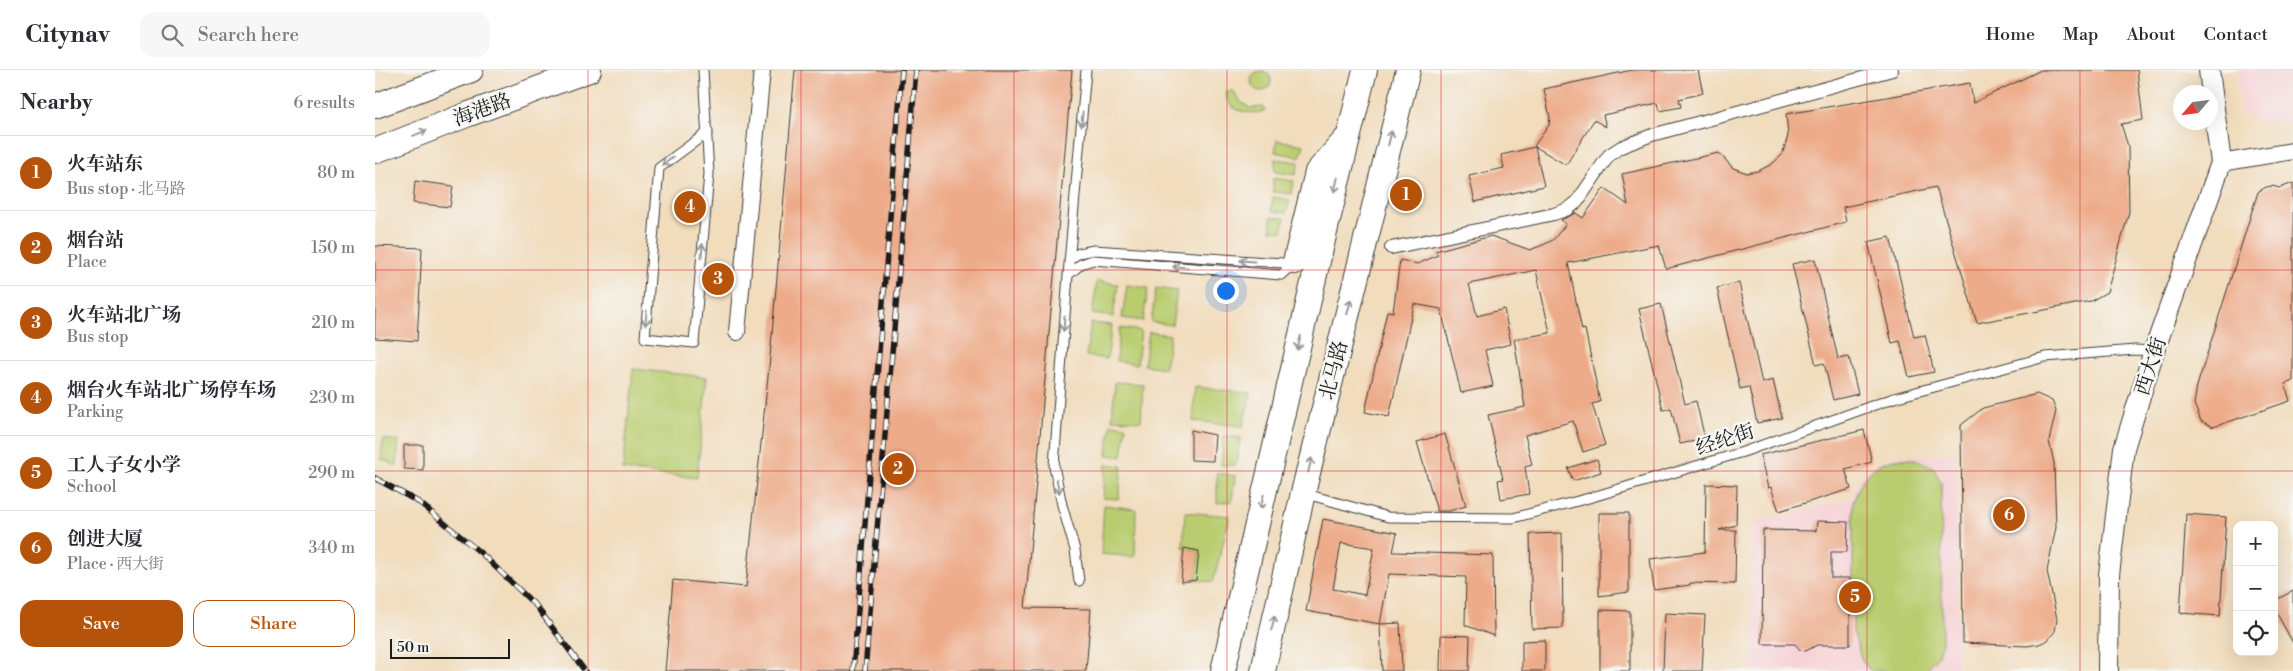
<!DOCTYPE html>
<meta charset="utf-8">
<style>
:root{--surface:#fff;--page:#f7f7f7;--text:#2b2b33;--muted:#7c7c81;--line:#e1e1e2;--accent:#b45309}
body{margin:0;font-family:"Libre Bodoni","Noto Serif SC",serif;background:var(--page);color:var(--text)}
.controls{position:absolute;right:15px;bottom:15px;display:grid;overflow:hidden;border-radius:10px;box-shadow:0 5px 20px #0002}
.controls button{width:45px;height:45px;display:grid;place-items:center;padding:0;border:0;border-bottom:1px solid var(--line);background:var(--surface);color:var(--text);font:25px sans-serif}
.compass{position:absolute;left:1798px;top:15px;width:45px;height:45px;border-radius:50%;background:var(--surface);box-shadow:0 5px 20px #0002;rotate:242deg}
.scale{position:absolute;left:15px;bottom:12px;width:120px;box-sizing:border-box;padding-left:5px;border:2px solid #1c1c1c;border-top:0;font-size:14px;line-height:18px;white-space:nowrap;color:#1c1c1c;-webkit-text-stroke:4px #f6f6f2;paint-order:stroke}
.you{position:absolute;left:850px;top:220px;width:18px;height:18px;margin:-12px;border:4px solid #fff;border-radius:50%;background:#1a73e8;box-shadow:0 0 0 8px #1a73e833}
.badge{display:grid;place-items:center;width:32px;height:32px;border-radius:50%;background:var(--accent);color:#fff;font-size:16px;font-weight:700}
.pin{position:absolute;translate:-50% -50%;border:2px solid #fff;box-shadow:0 1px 5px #0006}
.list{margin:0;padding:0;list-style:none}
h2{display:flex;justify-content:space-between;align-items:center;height:65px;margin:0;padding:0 20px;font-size:21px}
h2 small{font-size:16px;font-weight:400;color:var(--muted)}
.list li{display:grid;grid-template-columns:32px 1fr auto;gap:15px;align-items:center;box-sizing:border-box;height:75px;padding:0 20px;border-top:1px solid var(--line)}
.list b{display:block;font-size:19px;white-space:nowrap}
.list p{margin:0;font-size:16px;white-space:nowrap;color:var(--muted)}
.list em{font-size:16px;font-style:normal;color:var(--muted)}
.actions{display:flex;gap:10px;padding:15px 20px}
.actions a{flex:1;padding:11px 0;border:1px solid var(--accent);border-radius:15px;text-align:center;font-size:18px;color:var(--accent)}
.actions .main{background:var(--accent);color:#fff}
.icon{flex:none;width:28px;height:28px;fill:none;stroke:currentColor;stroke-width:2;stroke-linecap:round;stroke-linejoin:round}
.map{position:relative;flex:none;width:1918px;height:601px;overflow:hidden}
header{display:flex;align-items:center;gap:30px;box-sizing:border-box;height:70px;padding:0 25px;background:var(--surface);border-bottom:1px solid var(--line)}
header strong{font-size:24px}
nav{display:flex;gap:28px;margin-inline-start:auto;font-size:18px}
.search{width:350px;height:45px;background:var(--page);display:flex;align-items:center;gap:12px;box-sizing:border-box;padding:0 18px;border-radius:15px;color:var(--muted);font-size:19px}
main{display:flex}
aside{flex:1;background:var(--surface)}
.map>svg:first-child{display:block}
.built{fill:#f7cfd4}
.green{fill:#b9cd70;stroke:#6a7446}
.building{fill:#edab89;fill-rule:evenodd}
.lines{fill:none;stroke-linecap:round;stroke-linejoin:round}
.service-casing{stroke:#3c3934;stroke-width:11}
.pedestrian-casing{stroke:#3c3934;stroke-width:14}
.minor-casing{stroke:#3c3934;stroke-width:18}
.tertiary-casing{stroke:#3c3934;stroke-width:22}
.secondary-casing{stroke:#3c3934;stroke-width:26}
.service{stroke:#fff;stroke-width:9}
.pedestrian{stroke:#fff;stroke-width:12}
.minor{stroke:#fff;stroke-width:16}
.tertiary{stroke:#fff;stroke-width:20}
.secondary{stroke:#fff;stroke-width:24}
.rail-casing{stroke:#1c1c1c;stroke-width:5.5}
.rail{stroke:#f6f6f2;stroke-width:4;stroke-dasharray:11;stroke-linecap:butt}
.oneway{stroke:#999}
.grid{fill:none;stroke:#d62828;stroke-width:1;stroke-opacity:0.55}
.labels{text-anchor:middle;stroke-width:5;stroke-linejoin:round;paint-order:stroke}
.street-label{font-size:20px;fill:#1c1c1c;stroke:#f6f6f2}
</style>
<header>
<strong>Citynav</strong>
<div class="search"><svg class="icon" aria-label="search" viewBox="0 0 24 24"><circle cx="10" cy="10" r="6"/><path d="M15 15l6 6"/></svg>Search here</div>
<nav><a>Home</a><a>Map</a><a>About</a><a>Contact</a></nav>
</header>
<main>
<aside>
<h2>Nearby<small>6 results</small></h2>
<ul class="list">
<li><span class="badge">1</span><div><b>火车站东</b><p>Bus stop · 北马路</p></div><em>80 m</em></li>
<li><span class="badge">2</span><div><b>烟台站</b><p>Place</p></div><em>150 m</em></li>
<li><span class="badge">3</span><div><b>火车站北广场</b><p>Bus stop</p></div><em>210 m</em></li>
<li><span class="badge">4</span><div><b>烟台火车站北广场停车场</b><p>Parking</p></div><em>230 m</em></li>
<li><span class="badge">5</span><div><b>工人子女小学</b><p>School</p></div><em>290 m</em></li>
<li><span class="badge">6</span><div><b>创进大厦</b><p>Place · 西大街</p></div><em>340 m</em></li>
</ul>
<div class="actions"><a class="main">Save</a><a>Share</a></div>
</aside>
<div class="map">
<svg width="1918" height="601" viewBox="0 0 1918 601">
<rect width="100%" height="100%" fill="#f6f6f2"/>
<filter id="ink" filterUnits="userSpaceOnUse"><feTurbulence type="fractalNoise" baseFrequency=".02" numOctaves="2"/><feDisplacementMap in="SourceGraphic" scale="10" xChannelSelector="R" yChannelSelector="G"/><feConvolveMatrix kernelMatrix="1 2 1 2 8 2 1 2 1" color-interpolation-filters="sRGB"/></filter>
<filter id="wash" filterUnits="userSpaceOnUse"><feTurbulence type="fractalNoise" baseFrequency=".0096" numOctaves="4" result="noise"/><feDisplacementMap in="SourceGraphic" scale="20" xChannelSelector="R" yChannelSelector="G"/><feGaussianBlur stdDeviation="1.12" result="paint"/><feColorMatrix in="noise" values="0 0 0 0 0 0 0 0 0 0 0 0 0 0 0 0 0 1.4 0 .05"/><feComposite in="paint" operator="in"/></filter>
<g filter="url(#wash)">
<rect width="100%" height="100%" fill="#f1dcbc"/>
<!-- built -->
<path class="built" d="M1863,0H1918V54L1882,49L1865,43Z
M1581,384L1583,601H1377L1378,453L1475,429L1487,404L1505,391L1520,386Z"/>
<!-- green -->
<path class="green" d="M876 11a10 10 0 1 1 20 0a10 10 0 1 1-20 0Z
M858,20L866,32L875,38L889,37L890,41C877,45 852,43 851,23Z
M902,70L929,75L925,87L900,82Z
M900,89L924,92L921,105L900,102Z
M898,108L919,111L917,124L898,122Z
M898,127L915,130L911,143L896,141Z
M896,147L910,148L907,161L896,160Z
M722,211L743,214L738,247L717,244Z
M752,215L773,218L768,251L747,248Z
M781,218L802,221L797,255L776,252Z
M716,253L737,255L732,289L711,286Z
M745,258L766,261L762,294L741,291Z
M774,262L795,265L790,298L769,295Z
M258,299L332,307L322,408L248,400Z
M740,312L768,314L766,351L737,349Z
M820,317L876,323L868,356L818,351Z
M736,354L751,356L747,387L732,385Z
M849,366L866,368L861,395H846Z
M8,369L24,371L22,396L6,389Z
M1520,389H1540L1558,397L1566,412L1567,573L1563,586L1550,601H1496L1487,591L1478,561V432L1488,409L1504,394Z
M731,394L747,396L744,429L728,428Z
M842,403L860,406L857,431L842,433Z
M729,435L761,439L760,487L726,484Z
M810,442L855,446L838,512L821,510L824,481L808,477Z"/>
<g id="blocks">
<!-- building -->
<path class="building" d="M420,0H697L650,538L716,539L711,601H290L298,510L371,517L395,287Z
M1257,0H1323L1328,23L1304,29L1306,37L1285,41L1283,33L1228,45L1231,57L1219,50L1191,95L1159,76L1174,55L1175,48L1169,19Z
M1666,0H1762L1768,50L1746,54L1753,76L1754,142L1732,222L1716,231L1602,253L1561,117L1468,137L1471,152L1291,199L1284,175L1193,193L1207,260L1210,259L1225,332L1217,334L1230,375L1208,382L1198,351L1150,365L1157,395L1150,397L1154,424L1126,429L1123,410L1128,409L1113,345L1150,337L1139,269L1175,263L1161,200L1094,214L1102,246L1129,239L1136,274L1110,280L1118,316L1086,323L1066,239L1039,234L1014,347L990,342L1012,241L1018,242L1025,190L1043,194L1063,185L1060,181L1116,166L1155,180L1168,175L1178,170L1191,154L1186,150L1201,143L1208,148L1229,118L1253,135L1247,104L1344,83L1358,98L1372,103L1383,101L1397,94L1407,85L1413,66L1411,44L1595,13L1598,33Z
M1160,77L1169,116L1100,132L1094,106L1129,98L1126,85Z
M40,111L78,116L75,137L38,133Z
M1918,113V311L1910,314L1915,331L1838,357L1826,351L1819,334L1822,316L1883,122L1891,117L1897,116L1905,118Z
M1515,167L1539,267L1550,265L1559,302L1534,307L1525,271L1517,273L1493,172Z
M0,176L47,178L42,271L0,268Z
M1440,189L1463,289L1474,287L1483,324L1458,330L1449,293L1441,295L1417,194Z
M1364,213L1387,313L1398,310L1407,348L1382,353L1374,317L1365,319L1342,218Z
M1286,234L1310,334L1321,331L1330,369L1305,374L1296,338L1288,340L1264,239Z
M1662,324L1677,331L1681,341L1674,371L1679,393L1681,457L1672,501L1682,549L1680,561L1673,570L1664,574L1652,576L1588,573L1586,355L1608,338Z
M816,360L840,365L838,391L816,390Z
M1489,360L1497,392L1470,399L1476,419L1404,441L1396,417L1393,418L1385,385Z
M1070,364L1091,436L1074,441H1062L1042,372Z
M29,375H48V400L29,399Z
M1222,389L1226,402L1198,411L1193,398Z
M1331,414L1362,415L1361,455L1344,460H1361L1360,514L1315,513V515L1279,520L1275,489L1330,482Z
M1224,443H1254V522L1224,526Z
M1811,444L1851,447L1845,546L1805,543Z
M948,449L1022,463L1018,482L1118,485L1119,566L1090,555L1091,507L1014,504L1005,554L1025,553L1027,601H1007L1005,554L931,541ZM966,473L999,478L990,525L958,519Z
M1442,451L1473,452L1472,482H1456V508H1475V575H1442L1431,581L1425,580L1420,574H1387L1388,460L1441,461Z
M1187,463L1188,558L1157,559L1155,464Z
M809,478L824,481L821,510L806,512Z
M1918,521V573L1899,538V531Z
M1225,540L1255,541V601H1225Z
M1290,543L1330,545L1327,601H1288Z
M1066,565L1095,566L1094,601H1065Z
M1170,570V601H1147V571Z"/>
</g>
</g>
<g filter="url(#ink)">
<use href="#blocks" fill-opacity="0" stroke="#3c3934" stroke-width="1"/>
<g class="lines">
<!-- service casing -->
<g class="service-casing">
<path id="service" d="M328,0L334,104L319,273L270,268L284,98L333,62
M694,190L704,183L719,180L908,193L920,192
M693,205L706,194L718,190L906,205L920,192
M928,423L1013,447L1138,448L1214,428L1368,382L1519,328L1670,287L1760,280L1779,281
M704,511L700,480L687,435L679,396L693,205L711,0"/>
</g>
<!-- pedestrian casing -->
<g class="pedestrian-casing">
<path id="pedestrian" d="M1016,178L1179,144L1193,139L1202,132L1234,85L1246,77L1277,65L1517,0"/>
</g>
<!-- minor casing -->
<g class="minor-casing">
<path id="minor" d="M1846,93L1918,81
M362,262L387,0"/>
</g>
<!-- tertiary casing -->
<g class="tertiary-casing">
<path id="tertiary" d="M1733,601L1734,505L1749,378L1779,281L1846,93L1834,0"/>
</g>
<!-- secondary casing -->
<g class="secondary-casing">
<path id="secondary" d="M0,36L96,0
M0,81L94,44L214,0
M920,192L942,102L970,70
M848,601L947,174L990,0
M888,601L928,423L1033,0"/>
</g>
<!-- service -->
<use href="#service" class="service"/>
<!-- pedestrian -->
<use href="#pedestrian" class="pedestrian"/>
<!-- minor -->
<use href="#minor" class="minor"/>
<!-- tertiary -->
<use href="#tertiary" class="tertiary"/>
<!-- secondary -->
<use href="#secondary" class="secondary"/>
<!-- rail casing -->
<g class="rail-casing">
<path id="rail" d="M0,408L45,433L107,484L161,536L210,601
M478,601L527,0
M490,601L541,0"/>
</g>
<!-- rail -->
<use href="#rail" class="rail"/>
</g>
<!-- one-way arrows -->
<defs><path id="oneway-shaft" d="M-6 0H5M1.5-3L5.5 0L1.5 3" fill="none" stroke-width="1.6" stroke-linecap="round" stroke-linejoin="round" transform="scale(1.25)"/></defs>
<g class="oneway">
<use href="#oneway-shaft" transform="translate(707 49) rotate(95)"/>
<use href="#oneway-shaft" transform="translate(45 63) rotate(-22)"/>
<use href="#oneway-shaft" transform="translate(1015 68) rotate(-76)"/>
<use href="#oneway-shaft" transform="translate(293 91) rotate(144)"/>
<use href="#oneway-shaft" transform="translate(961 115) rotate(103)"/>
<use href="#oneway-shaft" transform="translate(327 181) rotate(-85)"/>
<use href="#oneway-shaft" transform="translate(872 191) rotate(-176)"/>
<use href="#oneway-shaft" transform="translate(805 197) rotate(-176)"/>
<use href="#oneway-shaft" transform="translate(974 237) rotate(-76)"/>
<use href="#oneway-shaft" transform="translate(271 248) rotate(95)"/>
<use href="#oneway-shaft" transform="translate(689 254) rotate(94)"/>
<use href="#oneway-shaft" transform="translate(924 273) rotate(103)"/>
<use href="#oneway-shaft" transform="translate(935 395) rotate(-76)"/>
<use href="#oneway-shaft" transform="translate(683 416) rotate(79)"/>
<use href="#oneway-shaft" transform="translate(887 432) rotate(103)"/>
<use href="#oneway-shaft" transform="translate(898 553) rotate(-77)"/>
</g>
</g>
<!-- grid -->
<path class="grid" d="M213,0V601M426,0V601M639,0V601M852,0V601M1066,0V601M1279,0V601M1492,0V601M1705,0V601M0,200H1918M0,401H1918"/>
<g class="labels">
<!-- street labels -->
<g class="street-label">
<text transform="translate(107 39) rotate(-20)" y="7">海港路</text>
<text transform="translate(1775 296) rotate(-72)" y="7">西大街</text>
<text transform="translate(958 300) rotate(-76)" y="7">北马路</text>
<text transform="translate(1350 369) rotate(-18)" y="7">经纶街</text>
</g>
</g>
</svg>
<div class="controls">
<button>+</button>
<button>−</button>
<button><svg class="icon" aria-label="locate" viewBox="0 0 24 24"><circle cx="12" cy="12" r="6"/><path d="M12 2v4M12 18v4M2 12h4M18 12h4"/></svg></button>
</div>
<svg class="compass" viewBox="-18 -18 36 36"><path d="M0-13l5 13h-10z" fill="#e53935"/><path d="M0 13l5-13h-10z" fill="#7c7c81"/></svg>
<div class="scale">50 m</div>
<div class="you"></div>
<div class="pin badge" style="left:1031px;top:125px">1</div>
<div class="pin badge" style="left:523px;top:399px">2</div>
<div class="pin badge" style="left:343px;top:209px">3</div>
<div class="pin badge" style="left:315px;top:137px">4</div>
<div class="pin badge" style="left:1480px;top:527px">5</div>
<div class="pin badge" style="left:1634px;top:445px">6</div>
</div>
</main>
